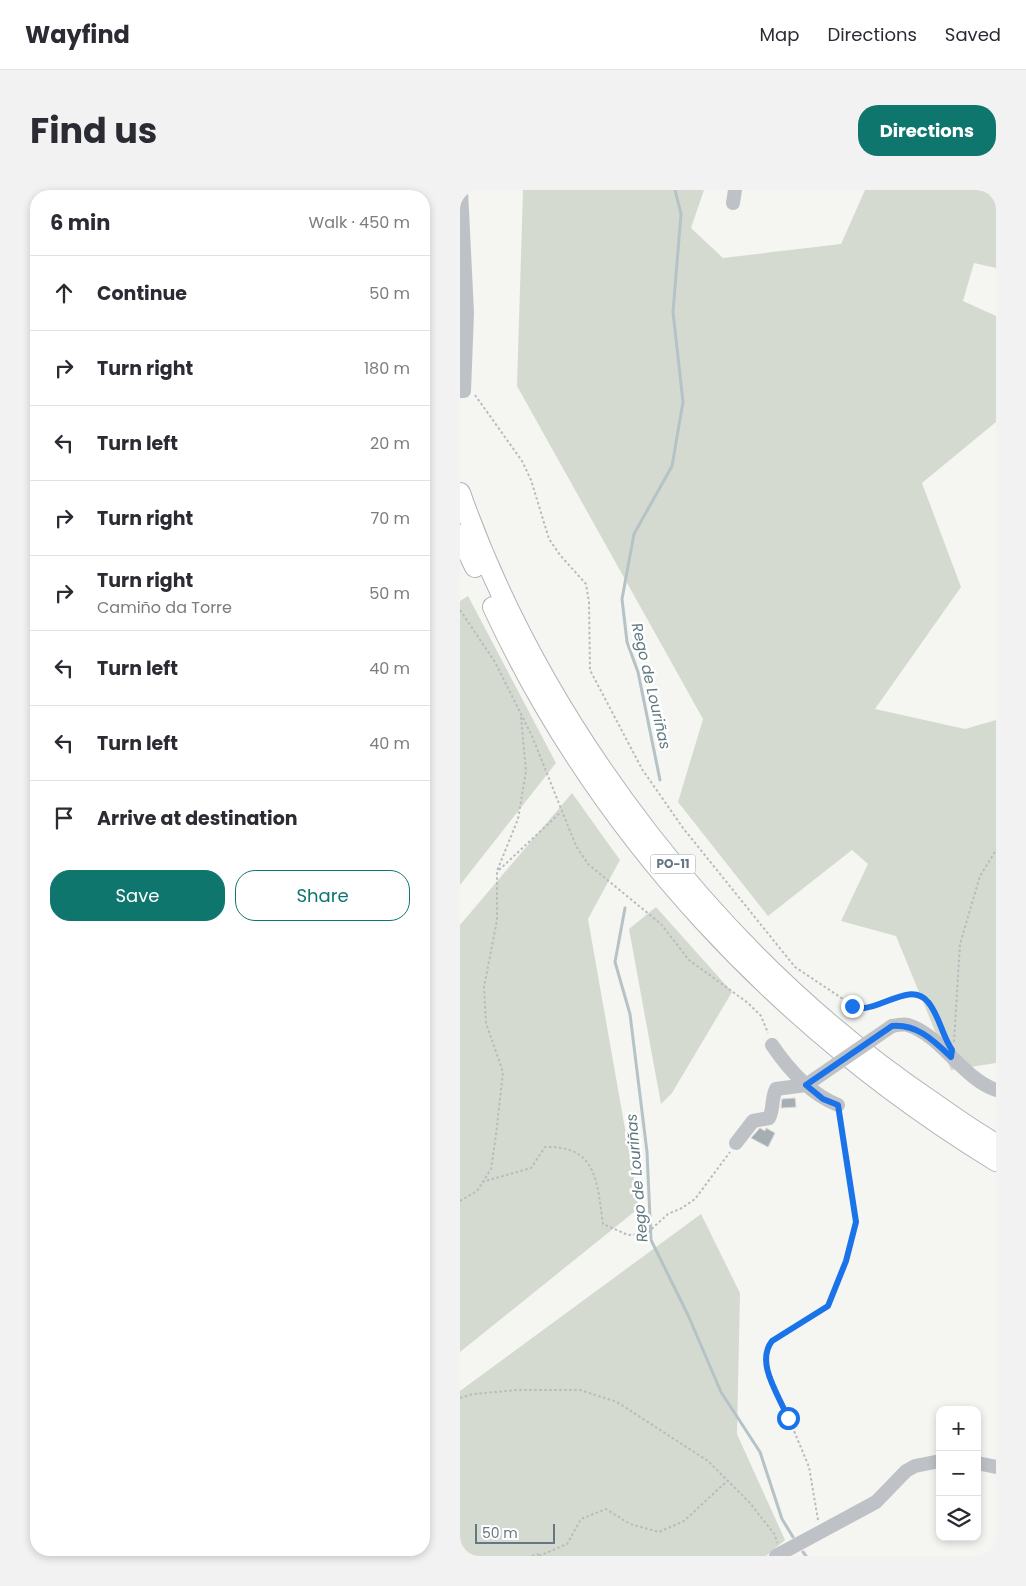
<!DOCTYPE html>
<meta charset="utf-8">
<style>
:root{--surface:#fff;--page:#f2f2f3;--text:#2b2b33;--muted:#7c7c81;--line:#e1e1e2;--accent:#0f766e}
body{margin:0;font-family:Poppins,sans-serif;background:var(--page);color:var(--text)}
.controls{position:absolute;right:15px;bottom:15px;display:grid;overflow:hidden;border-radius:10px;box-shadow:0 2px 8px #0003}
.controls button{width:45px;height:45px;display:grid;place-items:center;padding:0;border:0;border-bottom:1px solid var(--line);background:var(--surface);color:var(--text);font:25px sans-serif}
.scale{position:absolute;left:15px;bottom:12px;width:80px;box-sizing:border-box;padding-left:5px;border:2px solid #647783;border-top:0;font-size:14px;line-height:18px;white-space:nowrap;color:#647783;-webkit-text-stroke:4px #fff;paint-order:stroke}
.stop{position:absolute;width:15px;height:15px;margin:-11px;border:4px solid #1a73e8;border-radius:50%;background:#fff}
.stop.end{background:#1a73e8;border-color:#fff;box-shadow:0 1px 5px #0008}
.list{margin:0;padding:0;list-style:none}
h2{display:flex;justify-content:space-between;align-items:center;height:65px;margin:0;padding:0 20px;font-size:21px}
h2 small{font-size:16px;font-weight:400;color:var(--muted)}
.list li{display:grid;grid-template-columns:32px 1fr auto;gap:15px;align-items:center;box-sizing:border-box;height:75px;padding:0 20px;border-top:1px solid var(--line)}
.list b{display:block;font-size:19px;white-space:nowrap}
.list p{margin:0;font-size:16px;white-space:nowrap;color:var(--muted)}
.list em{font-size:16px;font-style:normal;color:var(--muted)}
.actions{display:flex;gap:10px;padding:15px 20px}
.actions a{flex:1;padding:11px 0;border:1px solid var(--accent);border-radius:20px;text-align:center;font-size:18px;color:var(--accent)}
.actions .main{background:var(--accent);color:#fff}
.icon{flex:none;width:28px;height:28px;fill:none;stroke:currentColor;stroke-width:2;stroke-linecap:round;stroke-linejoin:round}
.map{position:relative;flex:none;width:536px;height:1366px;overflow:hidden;border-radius:20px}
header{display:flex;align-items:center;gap:30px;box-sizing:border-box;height:70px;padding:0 25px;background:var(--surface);border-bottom:1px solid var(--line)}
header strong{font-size:24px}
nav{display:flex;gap:28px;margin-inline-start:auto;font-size:18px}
.intro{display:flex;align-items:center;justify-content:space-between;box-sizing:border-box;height:120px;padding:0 30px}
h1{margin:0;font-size:35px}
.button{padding:12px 22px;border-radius:20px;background:var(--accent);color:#fff;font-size:18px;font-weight:700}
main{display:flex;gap:30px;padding:0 30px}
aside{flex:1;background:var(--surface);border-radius:20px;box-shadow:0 2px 8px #0003}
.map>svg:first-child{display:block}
.green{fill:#d5dad1}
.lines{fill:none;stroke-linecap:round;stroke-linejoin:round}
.stream{stroke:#b5c3c6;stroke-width:3}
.building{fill:#a5aeb3;stroke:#d7d7d4}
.highway-casing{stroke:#b1b5b8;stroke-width:22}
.path{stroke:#b8bbbd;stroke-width:2;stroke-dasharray:2.5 2.5;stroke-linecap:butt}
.minor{stroke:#bec2c6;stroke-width:14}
.highway{stroke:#fff;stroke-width:20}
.minor-bridge{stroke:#bec2c6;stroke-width:14}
.route{stroke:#1a73e8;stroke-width:6}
.labels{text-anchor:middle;stroke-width:5;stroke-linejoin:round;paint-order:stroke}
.shield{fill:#fff;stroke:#92a0a8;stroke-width:1}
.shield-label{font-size:12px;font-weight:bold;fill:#647783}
.water-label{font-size:15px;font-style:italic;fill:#60797f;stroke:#fff}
</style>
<header>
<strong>Wayfind</strong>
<nav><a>Map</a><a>Directions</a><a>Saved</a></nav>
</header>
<div class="intro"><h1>Find us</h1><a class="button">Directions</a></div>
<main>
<aside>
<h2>6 min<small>Walk · 450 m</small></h2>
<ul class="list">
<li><svg class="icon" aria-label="ahead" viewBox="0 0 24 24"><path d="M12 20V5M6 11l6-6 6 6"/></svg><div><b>Continue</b></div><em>50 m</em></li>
<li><svg class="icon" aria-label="right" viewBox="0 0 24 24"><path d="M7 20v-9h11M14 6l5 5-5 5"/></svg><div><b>Turn right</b></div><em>180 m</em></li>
<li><svg class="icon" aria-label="left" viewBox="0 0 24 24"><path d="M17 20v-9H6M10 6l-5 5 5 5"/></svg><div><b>Turn left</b></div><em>20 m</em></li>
<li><svg class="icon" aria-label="right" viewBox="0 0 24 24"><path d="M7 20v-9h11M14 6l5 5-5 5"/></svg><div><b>Turn right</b></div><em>70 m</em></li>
<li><svg class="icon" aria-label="right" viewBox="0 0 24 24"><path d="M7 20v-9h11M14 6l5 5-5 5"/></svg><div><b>Turn right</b><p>Camiño da Torre</p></div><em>50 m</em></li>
<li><svg class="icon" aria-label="left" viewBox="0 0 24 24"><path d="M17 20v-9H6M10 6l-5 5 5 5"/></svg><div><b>Turn left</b></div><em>40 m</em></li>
<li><svg class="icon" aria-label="left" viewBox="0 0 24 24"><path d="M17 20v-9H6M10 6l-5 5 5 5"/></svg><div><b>Turn left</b></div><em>40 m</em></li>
<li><svg class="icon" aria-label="arrive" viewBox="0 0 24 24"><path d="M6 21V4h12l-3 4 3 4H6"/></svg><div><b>Arrive at destination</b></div></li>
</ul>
<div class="actions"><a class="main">Save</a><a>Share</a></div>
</aside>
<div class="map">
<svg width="536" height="1366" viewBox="0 0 536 1366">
<rect width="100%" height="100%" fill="#f5f5f2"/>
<!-- green -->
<path class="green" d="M63,0H244L231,38L263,68L381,54L405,0H536V78L514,73L503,111L536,126V232L462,293L501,397L415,519L505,539L536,530V873L491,880L436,746L381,731L408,674L392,660L308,726L218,612L243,529L57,196Z
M8,406L96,573L0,695V411Z
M112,603L160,670L128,729L179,1018L0,1162V735Z
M196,717L272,802L212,903L201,914L169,739Z
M241,1024L280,1103L277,1244L325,1350L306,1366H0V1201Z"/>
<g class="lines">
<!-- stream -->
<path class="stream" d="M200,590L178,482L167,452L162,409L174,344L212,276L223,212L213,122L221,24L215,0
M165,718L155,772L170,824L187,962L191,1050L228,1125L261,1202L300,1262L322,1329L333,1347
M343,1362L346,1366"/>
</g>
<!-- building -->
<path class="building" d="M335,908L336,917L321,918L322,909Z
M300,938L305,941L306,938L315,943L308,957L291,948Z"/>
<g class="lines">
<!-- highway casing -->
<g class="highway-casing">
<path id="highway" d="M0,303C84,541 262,770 471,911C492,926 513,941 536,954
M0,345L15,377
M33,417C140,648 320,838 536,971"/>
</g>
<!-- path -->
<path class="path" d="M15,205L62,271L71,290L89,349L100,365L126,394L129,412L130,480L182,579L223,638L335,777L392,815L404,818L453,803L462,805L470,813L481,840
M0,420L35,472L72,546L116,656L128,674L201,734L229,770L288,813L301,826L308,843
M39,680L101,622
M494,852L500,754L520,686L536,660
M22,992L71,978L85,957C138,955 137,994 143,1034L168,1045L186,1044L208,1024L222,1018L235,1009L270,962
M0,1011L17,1001L31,979L36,945L43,882L26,833L24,797L37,730V681L58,629L66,581L61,527
M0,1208L13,1204L58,1200H120L157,1212L248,1271L290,1313L315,1345L317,1353
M358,1330L349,1277L305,1171L306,1158L312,1151L368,1116L386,1071L396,1032L388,966L378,927
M72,1366L79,1364
M79,1366L107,1354L121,1329L146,1319L170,1334L199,1342L224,1331L267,1291"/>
<!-- minor -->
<path class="minor" d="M273,13L275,0
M0,201H4L7,123L1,0
M432,836C437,835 444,834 448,835C482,846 502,888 536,900
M312,855C329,880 350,904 378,915
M276,953L293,931L309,928C314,919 311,909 316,899L346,895
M517,1273L536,1277
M316,1366L416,1312L446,1281L455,1276L480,1271"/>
<!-- highway -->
<use href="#highway" class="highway"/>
<!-- minor-bridge -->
<path class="minor-bridge" d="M346,895L432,836"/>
</g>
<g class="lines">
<!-- route -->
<path class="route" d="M328,1228C319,1205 295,1173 312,1151L368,1116L386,1071L396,1032L378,915L363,909L346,895L432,836C457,834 473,850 491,867L492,860C482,845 479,825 468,812C452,792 424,817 404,818C400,818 396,816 392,816"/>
</g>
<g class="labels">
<!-- shield labels -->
<rect class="shield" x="190.5" y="664.5" width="45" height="19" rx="4"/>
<g class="shield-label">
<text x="213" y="678">PO-11</text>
</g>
<!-- water labels -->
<g class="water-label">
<text transform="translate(191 496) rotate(77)" y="5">Rego de Louriñas</text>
<text transform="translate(177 988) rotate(-95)" y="5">Rego de Louriñas</text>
</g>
</g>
</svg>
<div class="controls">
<button>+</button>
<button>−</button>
<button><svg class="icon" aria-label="layers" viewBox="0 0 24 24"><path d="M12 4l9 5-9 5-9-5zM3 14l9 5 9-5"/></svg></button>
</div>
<div class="scale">50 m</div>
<div class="stop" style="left:328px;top:1228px"></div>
<div class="stop end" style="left:392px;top:816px"></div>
</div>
</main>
